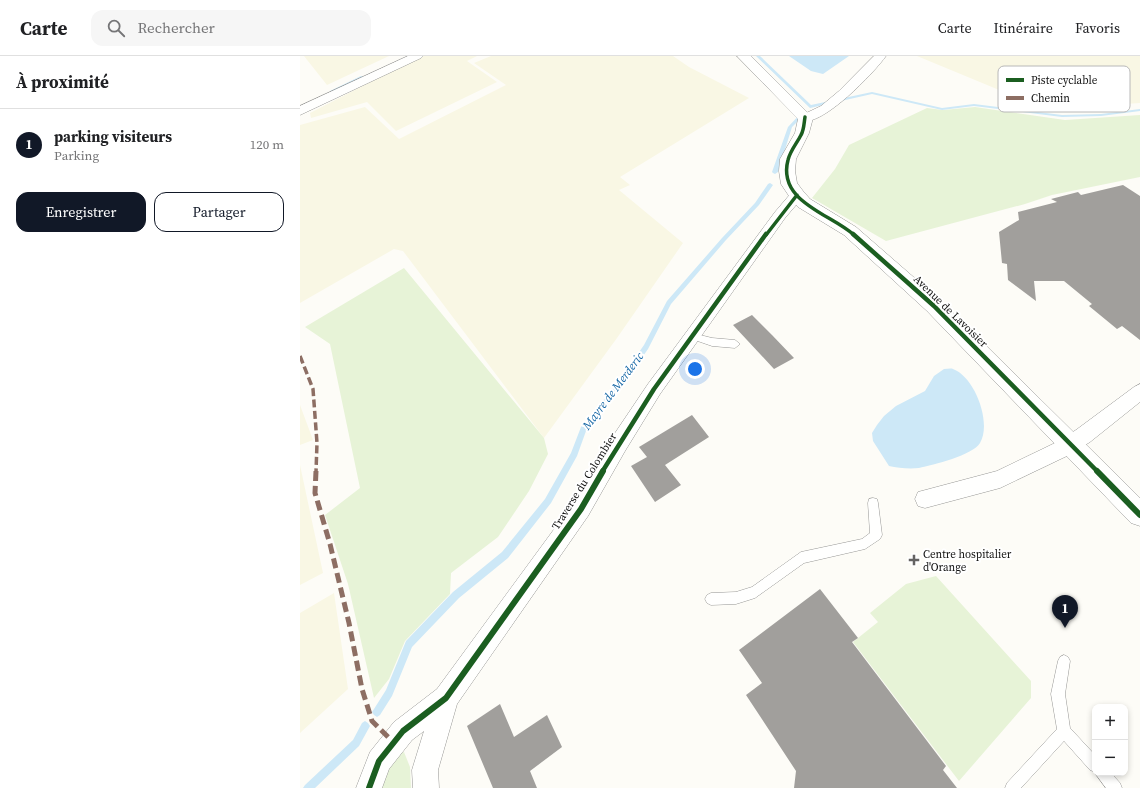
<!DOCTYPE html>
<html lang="fr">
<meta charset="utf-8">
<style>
:root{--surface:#fff;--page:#f6f6f6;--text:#202124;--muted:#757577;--line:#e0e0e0;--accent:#111827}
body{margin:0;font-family:"Source Serif 4",serif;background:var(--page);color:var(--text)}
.controls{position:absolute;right:12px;bottom:12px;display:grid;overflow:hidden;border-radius:8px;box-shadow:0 2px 6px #0003}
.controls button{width:36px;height:36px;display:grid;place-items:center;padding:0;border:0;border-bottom:1px solid var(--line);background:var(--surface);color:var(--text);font:20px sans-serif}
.you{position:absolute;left:395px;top:313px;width:14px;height:14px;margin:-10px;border:3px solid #fff;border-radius:50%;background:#1a73e8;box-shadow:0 0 0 6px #1a73e833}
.badge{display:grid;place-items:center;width:26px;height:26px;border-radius:50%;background:var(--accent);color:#fff;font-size:13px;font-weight:700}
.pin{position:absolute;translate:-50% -33px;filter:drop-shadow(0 1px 2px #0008)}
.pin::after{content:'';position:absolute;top:21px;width:14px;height:12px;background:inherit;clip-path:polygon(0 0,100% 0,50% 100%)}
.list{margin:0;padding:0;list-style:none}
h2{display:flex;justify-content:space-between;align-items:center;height:52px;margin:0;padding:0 16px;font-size:17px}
h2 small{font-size:13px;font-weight:400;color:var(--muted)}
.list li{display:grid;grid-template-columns:26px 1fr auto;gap:12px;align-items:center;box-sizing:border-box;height:72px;padding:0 16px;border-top:1px solid var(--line)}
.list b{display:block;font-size:15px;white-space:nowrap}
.list p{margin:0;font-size:13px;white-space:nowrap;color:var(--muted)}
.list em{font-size:13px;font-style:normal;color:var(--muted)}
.actions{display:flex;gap:8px;padding:12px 16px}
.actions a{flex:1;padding:9px 0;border:1px solid var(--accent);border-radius:12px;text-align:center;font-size:14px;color:var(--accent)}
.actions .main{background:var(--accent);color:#fff}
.icon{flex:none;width:22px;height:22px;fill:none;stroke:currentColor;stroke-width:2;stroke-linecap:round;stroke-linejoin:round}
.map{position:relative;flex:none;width:840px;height:732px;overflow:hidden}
header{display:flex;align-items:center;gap:24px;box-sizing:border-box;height:56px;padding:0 20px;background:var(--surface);border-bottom:1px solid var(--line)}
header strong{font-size:19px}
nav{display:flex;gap:22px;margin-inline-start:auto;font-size:14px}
.search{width:280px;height:36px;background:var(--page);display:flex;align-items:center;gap:10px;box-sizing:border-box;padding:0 14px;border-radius:12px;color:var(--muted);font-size:15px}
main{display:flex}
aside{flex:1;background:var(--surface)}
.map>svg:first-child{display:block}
.farmland{fill:#f9f7e4}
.green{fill:#e7f3d7}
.water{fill:#cde8f7}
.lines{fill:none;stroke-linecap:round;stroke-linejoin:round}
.stream{fill:#cde8f7;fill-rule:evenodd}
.building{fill:#a19f9c}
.service-casing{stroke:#979795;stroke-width:1}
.minor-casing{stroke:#979795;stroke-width:1}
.tertiary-casing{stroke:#979795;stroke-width:1}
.service{fill:#fffffe;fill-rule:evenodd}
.minor{fill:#fffffe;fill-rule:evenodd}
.tertiary{fill:#fffffe;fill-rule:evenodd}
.quiet-far1{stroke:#8d6e63;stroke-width:3.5;stroke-dasharray:8 3.5;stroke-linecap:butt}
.quiet{stroke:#8d6e63;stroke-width:5;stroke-dasharray:10 5;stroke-linecap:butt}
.cycleway-far2-casing{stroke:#fff;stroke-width:5}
.cycleway-far1-casing{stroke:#fff;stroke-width:7}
.cycleway-casing{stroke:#fff;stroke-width:8}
.cycleway-far2{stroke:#1b5e20;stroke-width:3.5}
.cycleway-far1{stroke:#1b5e20;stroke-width:4.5}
.cycleway{stroke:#1b5e20;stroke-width:6}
.poi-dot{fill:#646362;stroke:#fff;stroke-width:1.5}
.labels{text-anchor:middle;stroke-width:4;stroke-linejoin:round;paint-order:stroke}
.street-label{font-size:11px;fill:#111;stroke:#fff}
.poi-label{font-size:11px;fill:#111;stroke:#fff;text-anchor:start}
.water-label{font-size:12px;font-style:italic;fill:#1768a6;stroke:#fff}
.key{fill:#fff;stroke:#b8b8b8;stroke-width:1}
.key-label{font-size:11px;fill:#111}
</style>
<header>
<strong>Carte</strong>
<div class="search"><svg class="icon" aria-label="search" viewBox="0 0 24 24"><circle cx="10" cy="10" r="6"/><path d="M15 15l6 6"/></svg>Rechercher</div>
<nav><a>Carte</a><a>Itinéraire</a><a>Favoris</a></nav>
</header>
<main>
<aside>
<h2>À proximité<small></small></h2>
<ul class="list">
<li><span class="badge">1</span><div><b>parking visiteurs</b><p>Parking</p></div><em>120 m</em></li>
</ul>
<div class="actions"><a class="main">Enregistrer</a><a>Partager</a></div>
</aside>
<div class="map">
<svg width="840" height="732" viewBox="0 0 840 732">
<rect width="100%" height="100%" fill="#fdfcf7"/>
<!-- farmland -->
<path class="farmland" d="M4,0H89L27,29Z
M121,0H177L167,5L197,26L96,75L67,46L11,62L10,57Z
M191,0H373L389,11L449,42L320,121L330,129L319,134L383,187L317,282L244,382L103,195L94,193L0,247V69L65,51L99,83L206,29L174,7Z
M617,0H840V47L810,49L763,50L723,47L704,36Z
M0,349L13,384L0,389Z
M0,409L23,517L0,529Z
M34,537L48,633L0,677V557Z"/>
<!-- green -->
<path class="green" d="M675,51L765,64L840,59V121L752,139L725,148L586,185L512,142L535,113L549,89L627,52L643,54Z
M104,212L244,382L248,398L229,435L198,481L151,517L150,538L105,585L89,623L74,642L48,528L25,459L60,432L30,288L5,271Z
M636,520L731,625V642L659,725L553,586L578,566L570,557L606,528Z
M104,696L110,711L111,732H76L90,701Z"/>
<!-- water -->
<path class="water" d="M489,0H549L523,18L511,15Z
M644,313C647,313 651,312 653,313C675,321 692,367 680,387C673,399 633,409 619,412C609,413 598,412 589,410L573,385L572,377L577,369L584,360L596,350L625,335L634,320Z"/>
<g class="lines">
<!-- stream -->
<path class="stream" d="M456,0H460L511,49L572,36L642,52L674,48L762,59L801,58L840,53V55L801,60L762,61L674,50L642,54L572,38L510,52Z
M61,20L65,21L34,36L30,35Z
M502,56L506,57L492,71L478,116L475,118L473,117L472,116L488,71Z
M470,127L473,129L459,149L426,184L371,248L348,293L320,333L286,375L277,400L251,447L208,502L159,542L112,591L92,640L80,659L77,661L74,659L72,656L74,653L86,634L106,585L153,536L202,496L245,443L271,397L281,371L316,329L344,289L367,245L422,182L455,147L468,128Z
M65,665L68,667L70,670L59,690L15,732H3L5,729L53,684L62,667Z"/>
</g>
<!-- building -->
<path class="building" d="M823,129L840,140V284L822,270L817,273L789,250L792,248L764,225H734L736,245L708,224L707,208L702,207L699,176L719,164L718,156L757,146L751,143L778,136L781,139Z
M452,259L472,279L494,302L474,313L433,269Z
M392,359L409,381L365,409L381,429L355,446L331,410L347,401L339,391Z
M520,533L558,582L552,586L646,710L643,714L657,732H494L496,715L446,639L462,627L439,594Z
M200,648L214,681L247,659L262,691L230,715L237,732H193L167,670Z"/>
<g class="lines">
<!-- service casing -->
<g class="service-casing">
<path id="service" d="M392,277L412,282L435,284L440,288L435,292L412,290L389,282L387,280L389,278Z
M573,442L577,443L578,447L582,479L580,483L565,493L504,507L455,542L436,548L411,549L407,547L405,543L407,539L411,537L436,536L452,531L501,496L562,483L570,477L568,447L569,443Z
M764,599L768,601L770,605L765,638L770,672L795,699V716L790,714L764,685L721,732H705L707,727L757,673L751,638L758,605L760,601Z
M795,717H811L820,727L822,732H806Z"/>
</g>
<!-- minor casing -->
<g class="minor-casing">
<path id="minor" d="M108,0H123L121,2L0,59V50Z
M574,0H586C574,17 523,70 502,65L500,62L502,59L521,50L539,35Z
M497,134L502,136L504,139L502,142L485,162L360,338L325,395L288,460L157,648L138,714L139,732H113L112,714L124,675L112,684L89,713L82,732H56L70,696L94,666L137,633L274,446L311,383L348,328L475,156L492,136Z
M840,328V346L790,386L769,399L700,432L625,452L618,450L615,443L618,436L697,415L755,387L776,374L834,331Z"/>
</g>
<!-- tertiary casing -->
<g class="tertiary-casing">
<path id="tertiary" d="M437,0H451L513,62L509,77L496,103L495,115L497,127L503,135L510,143L556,171L641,245L840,442V470L831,467L627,255L544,179L498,151L491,143L481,128L479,115L480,103L495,77L498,63Z"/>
</g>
<!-- service -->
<use href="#service" class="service"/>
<!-- minor -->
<use href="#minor" class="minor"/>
<!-- tertiary -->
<use href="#tertiary" class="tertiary"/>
<!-- quiet-far1 -->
<path class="quiet-far1" d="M0,300L13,333L17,387L16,416"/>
<!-- quiet -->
<path class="quiet" d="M16,415L15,437L30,488L49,567L62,633L72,665L93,686"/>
<!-- cycleway-far2 casing -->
<g class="cycleway-far2-casing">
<path id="cycleway-far2" d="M505,61C504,67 504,74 501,79C497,87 490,95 488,104C477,146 531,158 554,179
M466,179L497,139"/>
</g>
<!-- cycleway-far1 casing -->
<g class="cycleway-far1-casing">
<path id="cycleway-far1" d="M553,178L634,250L798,416
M302,416L354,333L466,178"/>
</g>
<!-- cycleway casing -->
<g class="cycleway-casing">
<path id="cycleway" d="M797,415L840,459
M69,732L79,705L103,675L146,642L281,453L303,415"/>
</g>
<!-- cycleway-far2 -->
<use href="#cycleway-far2" class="cycleway-far2"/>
<!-- cycleway-far1 -->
<use href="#cycleway-far1" class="cycleway-far1"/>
<!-- cycleway -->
<use href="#cycleway" class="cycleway"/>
</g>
<!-- markers -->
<path class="poi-dot" d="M612 498h4v4h4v4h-4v4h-4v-4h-4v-4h4z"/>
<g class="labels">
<!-- street labels -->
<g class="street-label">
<text transform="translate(651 255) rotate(44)" y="4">Avenue de Lavoisier</text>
<text transform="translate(284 425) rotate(-58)" y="4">Traverse du Colombier</text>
</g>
<!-- poi labels -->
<g class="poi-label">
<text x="623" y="502">Centre hospitalier<tspan x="623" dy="13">d'Orange</tspan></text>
</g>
<!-- water labels -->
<g class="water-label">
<text transform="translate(313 335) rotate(-53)" y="4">Mayre de Merderic</text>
</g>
</g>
<!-- legend -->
<rect x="698" y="10" width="132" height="46" rx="6" class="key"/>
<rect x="706" y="22" width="18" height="4" fill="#1b5e20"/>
<rect x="706" y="40" width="18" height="4" fill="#8d6e63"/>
<g class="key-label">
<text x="731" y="28">Piste cyclable</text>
<text x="731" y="46">Chemin</text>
</g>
</svg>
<div class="controls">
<button>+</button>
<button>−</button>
</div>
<div class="you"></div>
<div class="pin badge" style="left:765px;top:572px">1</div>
</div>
</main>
